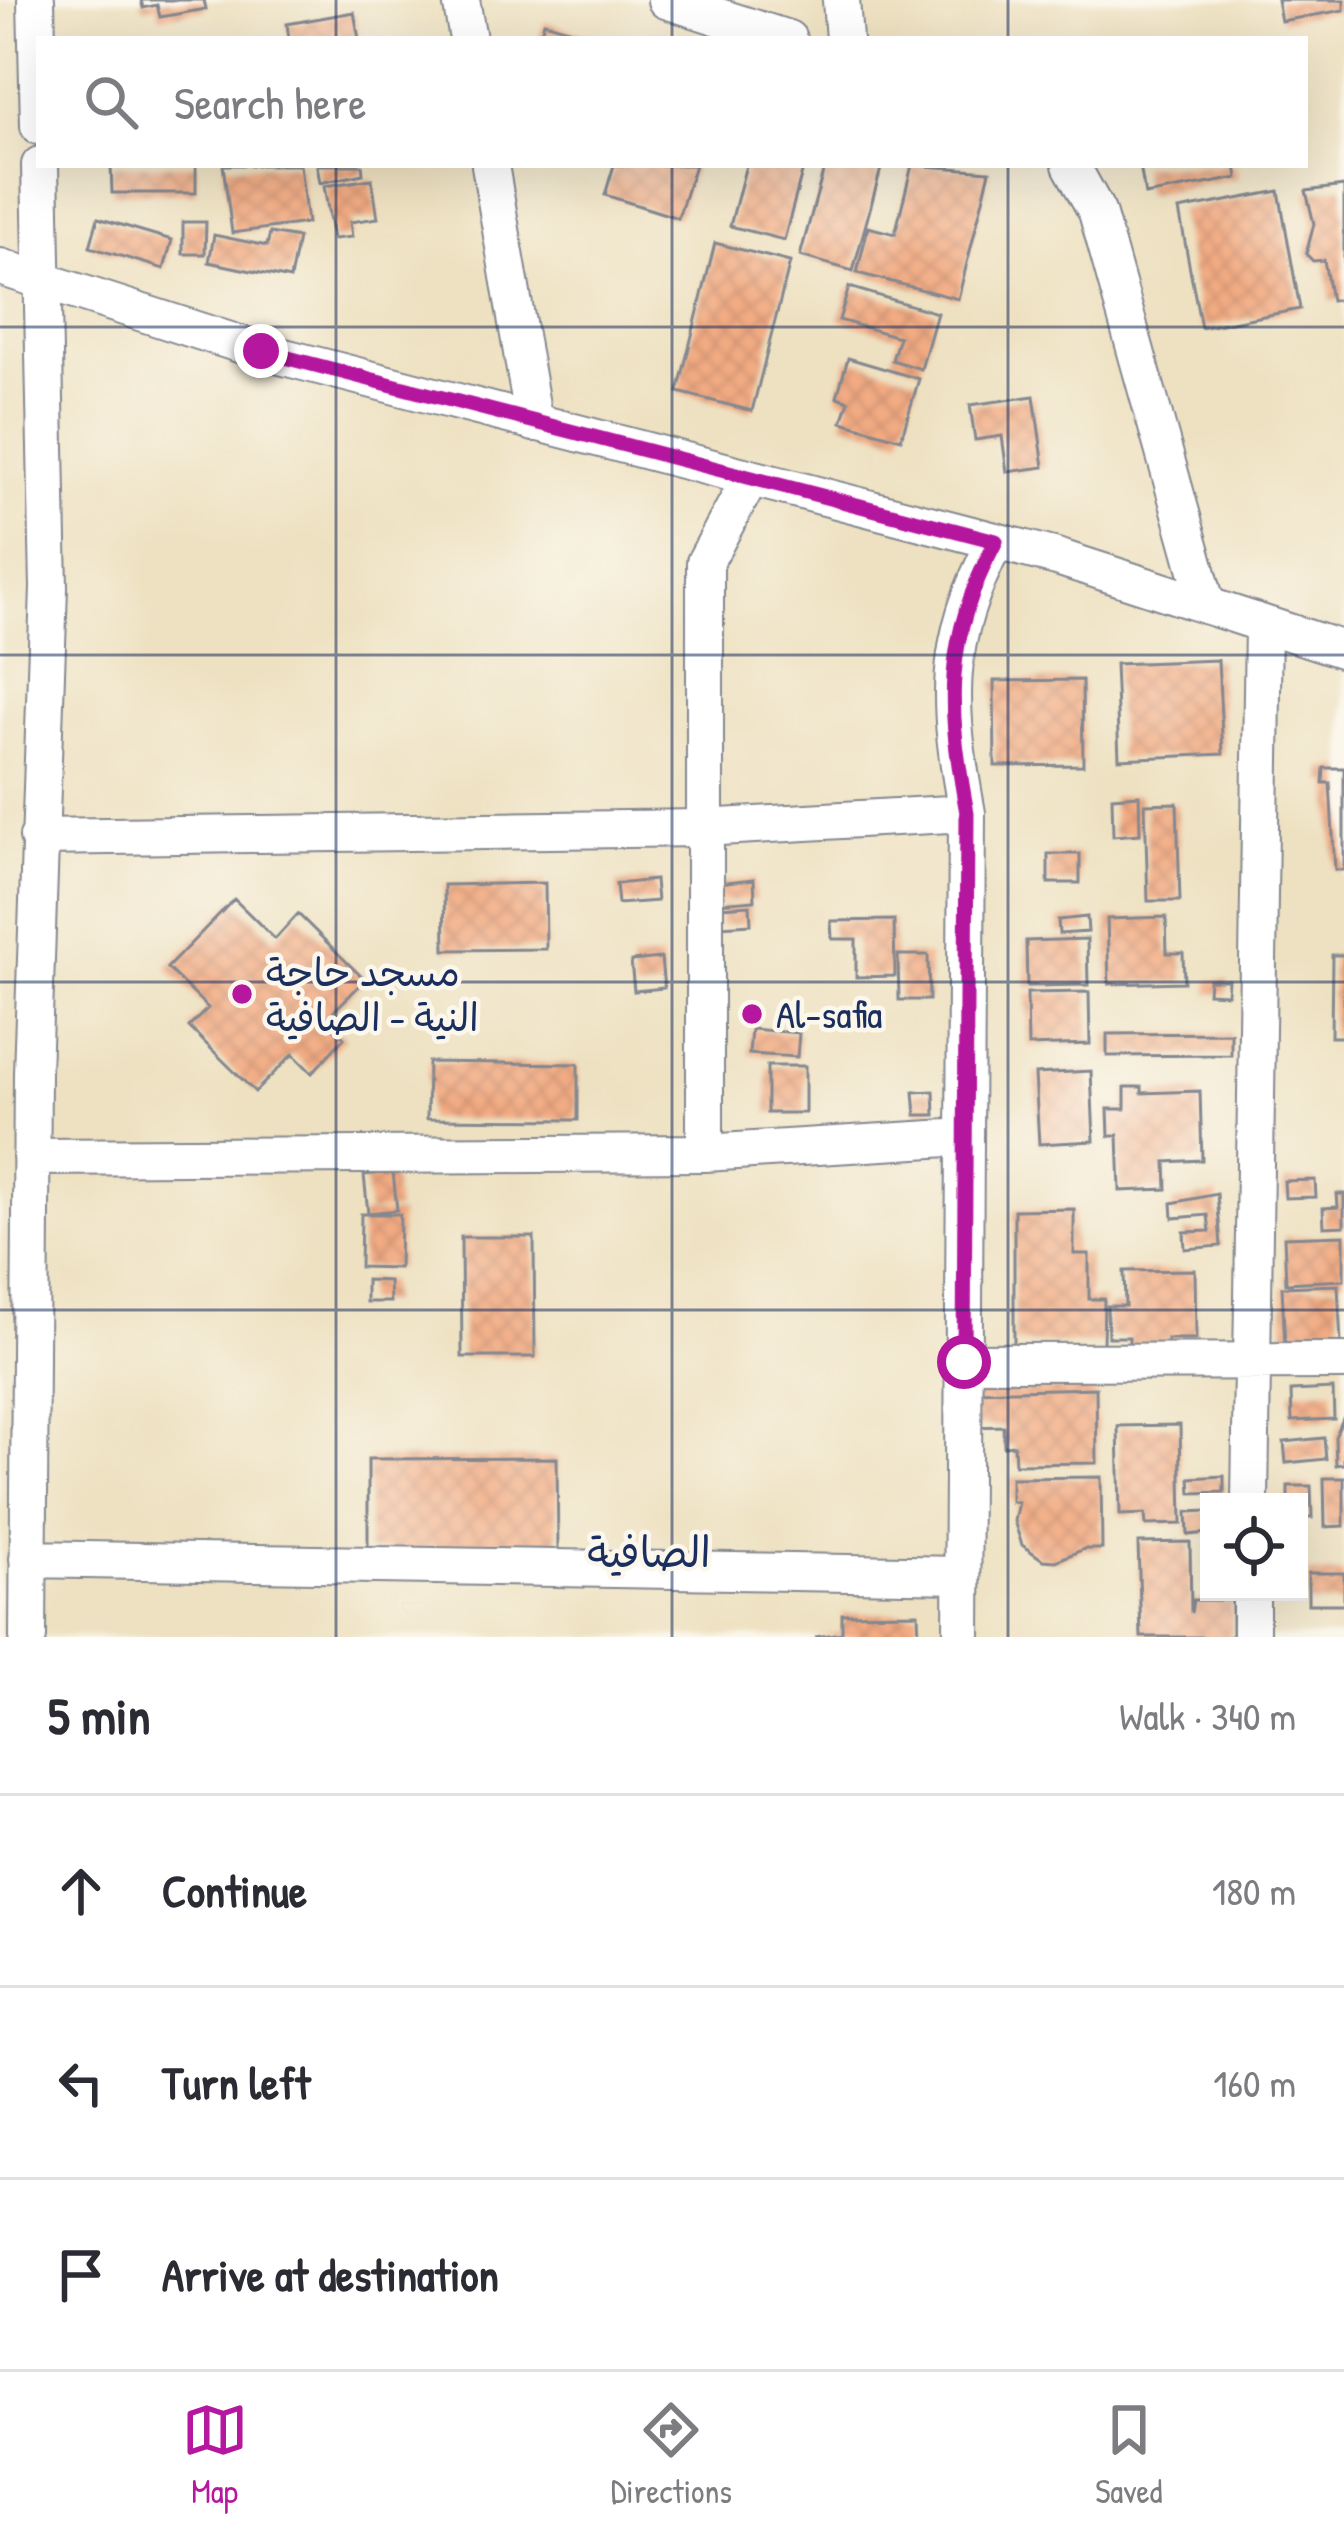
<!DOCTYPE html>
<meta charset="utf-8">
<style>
:root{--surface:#fff;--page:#f7f7f7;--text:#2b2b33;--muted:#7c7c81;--line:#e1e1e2;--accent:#b5179e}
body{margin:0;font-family:"Patrick Hand","Playpen Sans Arabic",sans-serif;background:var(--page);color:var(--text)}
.controls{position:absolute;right:36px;bottom:36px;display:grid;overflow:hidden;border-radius:0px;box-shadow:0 12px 48px #0002}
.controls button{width:108px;height:108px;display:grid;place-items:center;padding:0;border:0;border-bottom:3px solid var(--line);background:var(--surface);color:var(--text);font:60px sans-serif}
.stop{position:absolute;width:36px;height:36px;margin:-27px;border:9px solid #b5179e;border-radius:50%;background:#fff}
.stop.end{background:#b5179e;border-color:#fff;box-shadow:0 3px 12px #0008}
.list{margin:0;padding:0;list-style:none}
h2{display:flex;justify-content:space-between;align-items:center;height:156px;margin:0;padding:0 48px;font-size:51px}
h2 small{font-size:39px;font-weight:400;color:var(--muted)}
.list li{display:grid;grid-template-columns:78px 1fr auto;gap:36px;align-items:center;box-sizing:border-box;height:192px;padding:0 48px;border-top:3px solid var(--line)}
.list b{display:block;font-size:45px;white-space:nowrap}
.list em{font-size:39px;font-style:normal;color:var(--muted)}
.icon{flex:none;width:66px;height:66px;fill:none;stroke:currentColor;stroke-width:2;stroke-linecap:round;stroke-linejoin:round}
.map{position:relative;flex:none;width:1344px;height:1637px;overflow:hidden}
.search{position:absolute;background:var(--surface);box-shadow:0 12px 48px #0002;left:36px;right:36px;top:36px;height:132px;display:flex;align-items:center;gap:30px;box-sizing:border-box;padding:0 42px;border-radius:0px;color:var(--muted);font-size:45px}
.sheet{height:732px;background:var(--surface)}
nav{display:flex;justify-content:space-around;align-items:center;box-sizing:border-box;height:168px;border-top:3px solid var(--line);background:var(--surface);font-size:33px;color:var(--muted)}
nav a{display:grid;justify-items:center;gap:6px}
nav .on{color:var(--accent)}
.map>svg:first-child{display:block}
.building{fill:url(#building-cross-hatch)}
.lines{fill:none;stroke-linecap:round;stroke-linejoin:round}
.minor-casing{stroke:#848890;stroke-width:40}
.minor{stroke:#fff;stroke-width:36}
.route{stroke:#b5179e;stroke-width:15}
.grid{fill:none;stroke:#1b2f5e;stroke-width:3;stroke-opacity:0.55}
.poi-dot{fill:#b5179e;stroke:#fbf7ec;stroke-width:4.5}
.labels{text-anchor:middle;stroke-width:9;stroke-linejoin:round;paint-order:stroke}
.poi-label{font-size:39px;fill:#1b2f5e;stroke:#fbf7ec;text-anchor:start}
.neighbourhood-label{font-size:42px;fill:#1b2f5e;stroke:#fbf7ec}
</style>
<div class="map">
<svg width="1344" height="1637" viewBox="0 0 1344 1637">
<defs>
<pattern id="building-cross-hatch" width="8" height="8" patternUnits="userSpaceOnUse" patternTransform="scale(3)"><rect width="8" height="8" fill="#f2ab82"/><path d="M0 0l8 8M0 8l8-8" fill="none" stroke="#cf9373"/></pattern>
</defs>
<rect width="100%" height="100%" fill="#fbf7ec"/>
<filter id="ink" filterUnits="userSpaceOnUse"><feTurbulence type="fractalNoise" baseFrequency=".00833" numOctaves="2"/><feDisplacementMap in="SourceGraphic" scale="24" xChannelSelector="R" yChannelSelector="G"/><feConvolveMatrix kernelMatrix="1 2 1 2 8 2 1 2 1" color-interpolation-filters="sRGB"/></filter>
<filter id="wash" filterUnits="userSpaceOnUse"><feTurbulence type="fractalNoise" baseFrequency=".004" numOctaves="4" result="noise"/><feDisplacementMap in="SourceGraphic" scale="48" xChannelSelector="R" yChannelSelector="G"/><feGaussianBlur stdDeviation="2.7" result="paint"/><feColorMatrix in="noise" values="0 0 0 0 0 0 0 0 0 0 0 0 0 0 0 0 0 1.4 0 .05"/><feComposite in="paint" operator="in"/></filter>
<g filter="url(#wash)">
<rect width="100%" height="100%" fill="#eee1c1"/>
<g id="blocks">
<!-- building -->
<path class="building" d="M141,0H204L206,9L160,17L157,5L143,8Z
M1277,0H1344V10L1281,21Z
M354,12L359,39H289L287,24Z
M544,22L599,38V39H539Z
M111,165H196V193H112Z
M223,165H300L307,223L232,233Z
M317,165H362L363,174L320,183Z
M614,165H695L678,218L605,195Z
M746,165H804L784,240L730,226Z
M825,165H882L853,271L800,256Z
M912,165L990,171L958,299L857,273L868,227L895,234Z
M1140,165H1236L1238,178L1145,195Z
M372,179L378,218L350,222L352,237L333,239L324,186Z
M1344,186V299L1331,301L1324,260L1313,261L1306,254L1314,224L1306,191Z
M1279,191L1300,309L1201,328L1179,210Z
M98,218L172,240L164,269L90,247Z
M183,222H206L205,254H183Z
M270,233L298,238L290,279L209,262L214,235L267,246Z
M715,243L790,262L752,411L678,392Z
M849,287L937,313L921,369L892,360L899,337L839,320Z
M848,358L919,379L901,439L842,422L849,401L837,397Z
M1034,396L1044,467L1007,472L1002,436L975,440L970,405Z
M1218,660L1223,754L1119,759L1115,664Z
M1082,680L1083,765L995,766L994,681Z
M1324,768H1344V870H1335L1330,783H1323Z
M1139,795L1140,834L1113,836L1112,797Z
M1177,803L1180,901H1148L1145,804Z
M1048,854H1080V883H1048Z
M754,879L755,900L719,903L717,883Z
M655,880L657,901L618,904L616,884Z
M545,883L546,949L445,950L444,885Z
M234,899L275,939L298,914L365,980L325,1020L344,1038L312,1073L293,1054L255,1092L189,1027L208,1008L167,968Z
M750,905L751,924L720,926V907Z
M1087,917L1088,932L1059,934L1058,920Z
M1166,917L1167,953H1183L1184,982L1109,984L1107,919Z
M894,920L895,976L856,977V939H832L831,921Z
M1087,939L1088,985L1027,986L1026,941Z
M898,955H928L929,1000H899Z
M1332,955H1344V1037H1331Z
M661,958L664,988L634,991L631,961Z
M1209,980H1228L1227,994L1208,993Z
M1089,992L1090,1044L1028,1046L1027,993Z
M751,1029L799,1033L797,1057L749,1054Z
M1231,1033V1055L1107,1056V1034Z
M428,1062L578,1064V1120L427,1119Z
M767,1066H805V1113H767Z
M1091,1071L1094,1141L1039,1144L1035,1074Z
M1125,1087H1142V1093L1200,1091L1202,1160L1166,1162L1167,1189L1120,1191L1118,1135L1109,1136L1108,1109H1125Z
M934,1091L935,1115H916L914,1092Z
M393,1172L397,1210L368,1213L364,1175Z
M1315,1180L1316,1197L1285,1198L1284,1181Z
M1217,1194L1221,1246L1185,1249L1184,1232L1210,1231L1208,1215L1173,1218L1172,1203Z
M1337,1194H1344V1226L1324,1227L1323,1208L1338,1207Z
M1074,1209V1254H1089V1299H1104L1103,1344H1014V1210Z
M361,1214H400L399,1268L360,1267Z
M1344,1235V1280L1286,1283L1284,1237Z
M461,1237H534L535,1357H462Z
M1195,1270L1196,1339H1167L1168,1352L1129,1353V1337H1108L1107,1306H1125L1124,1271Z
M366,1280L389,1281L390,1302H366Z
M1338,1285L1341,1343L1285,1346L1282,1287Z
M1096,1388L1097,1463L1015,1464L1014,1445L1004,1446L1003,1426L973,1427L972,1391Z
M1333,1389L1334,1419L1292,1421L1291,1391Z
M1344,1416V1464L1336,1465L1335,1437Z
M1180,1425L1182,1524L1146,1525L1145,1514L1120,1515L1118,1426Z
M1324,1438L1326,1459L1286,1463L1284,1442Z
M557,1458L558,1550L368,1551V1459Z
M1224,1476V1492L1191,1493L1190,1478Z
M1101,1477L1102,1549H1084L1056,1561L1043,1560L1022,1545L1014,1521L1018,1502H1011V1478Z
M1324,1478H1344V1526L1325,1527Z
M1288,1486H1311L1312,1518H1299V1502H1288Z
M1209,1511V1533L1188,1535L1187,1512Z
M1190,1542L1191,1613L1193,1600H1232V1637H1141L1138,1543Z
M1308,1573H1344V1604H1308Z
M918,1613L919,1637H815L842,1633V1614Z"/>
</g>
</g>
<g filter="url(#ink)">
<use href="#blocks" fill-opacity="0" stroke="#848890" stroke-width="3"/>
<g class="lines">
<!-- minor casing -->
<g class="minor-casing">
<path id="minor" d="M36,0L39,126
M461,0L468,39
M666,0L788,39
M841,0L844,39
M490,165L534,423
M1071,165L1097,212L1207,606
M0,267L261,351L1057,557L1344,650
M38,837L702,828L967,813
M705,1153V562L750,479
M31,1157L705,1153L965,1137
M964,1362L1344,1361
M1250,1502L1263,625
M28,1559L962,1575
M1251,1592V1637
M28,1637L32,1073L49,588L40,165
M962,1637L967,813C947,704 942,642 996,541"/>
</g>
<!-- minor -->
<use href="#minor" class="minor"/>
</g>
</g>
<g class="lines" filter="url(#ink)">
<!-- route -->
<path class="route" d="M261,351L996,541C943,642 947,704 967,813L964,1362"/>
</g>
<!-- grid -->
<path class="grid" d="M336,0V39M672,0V39M1008,0V39M336,165V1637M672,165V1637M1008,165V1637M0,327H1344M0,655H1344M0,982H1344M0,1310H1344"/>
<!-- markers -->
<g class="poi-dot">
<circle cx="242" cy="994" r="12"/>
<circle cx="752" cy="1014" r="12"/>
</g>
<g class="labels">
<!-- poi labels -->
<g class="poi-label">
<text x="266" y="986">مسجد حاجة<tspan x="266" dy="45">النية - الصافية</tspan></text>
<text x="776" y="1028">Al-safia</text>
</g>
<!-- neighbourhood labels -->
<g class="neighbourhood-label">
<text x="649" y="1567">الصافية</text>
</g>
</g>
</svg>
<div class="controls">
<button><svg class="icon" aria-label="locate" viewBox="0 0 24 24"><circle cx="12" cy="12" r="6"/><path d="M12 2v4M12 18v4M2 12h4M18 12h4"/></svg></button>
</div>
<div class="stop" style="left:964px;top:1362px"></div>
<div class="stop end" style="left:261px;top:351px"></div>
<div class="search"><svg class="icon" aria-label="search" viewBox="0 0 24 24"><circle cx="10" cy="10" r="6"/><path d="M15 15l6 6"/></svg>Search here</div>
</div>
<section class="sheet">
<h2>5 min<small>Walk · 340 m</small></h2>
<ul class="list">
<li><svg class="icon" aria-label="ahead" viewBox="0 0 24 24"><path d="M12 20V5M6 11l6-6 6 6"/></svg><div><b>Continue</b></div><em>180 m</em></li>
<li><svg class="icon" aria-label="left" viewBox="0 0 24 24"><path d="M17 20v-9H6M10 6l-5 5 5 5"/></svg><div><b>Turn left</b></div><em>160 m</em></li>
<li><svg class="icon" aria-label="arrive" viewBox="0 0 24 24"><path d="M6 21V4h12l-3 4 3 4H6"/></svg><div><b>Arrive at destination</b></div></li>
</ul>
</section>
<nav>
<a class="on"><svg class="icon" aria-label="map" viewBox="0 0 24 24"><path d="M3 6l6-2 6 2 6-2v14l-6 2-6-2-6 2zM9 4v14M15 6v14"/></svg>Map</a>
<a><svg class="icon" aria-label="directions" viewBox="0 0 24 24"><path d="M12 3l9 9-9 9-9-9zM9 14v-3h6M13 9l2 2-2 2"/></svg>Directions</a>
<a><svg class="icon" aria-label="saved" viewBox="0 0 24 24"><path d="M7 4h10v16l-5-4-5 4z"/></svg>Saved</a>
</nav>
